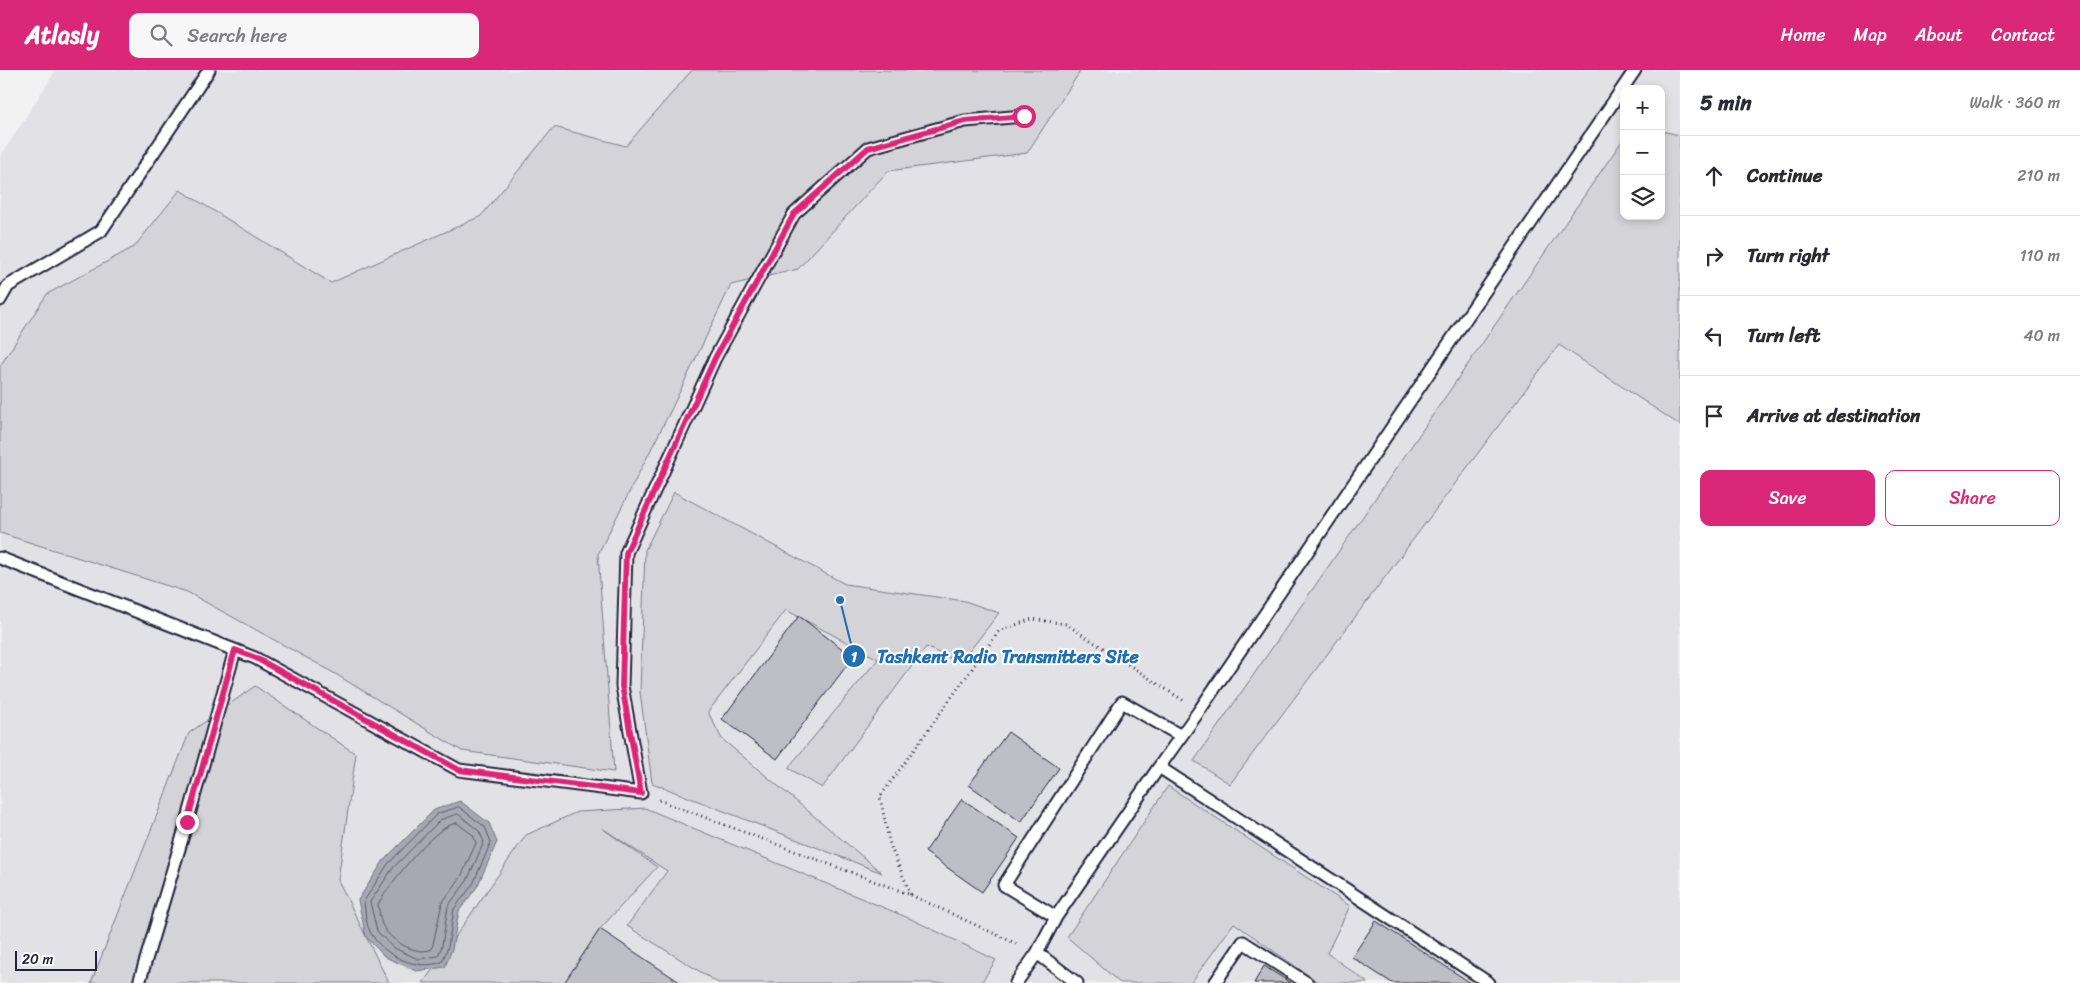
<!DOCTYPE html>
<meta charset="utf-8">
<style>
:root{--surface:#fff;--page:#f7f7f7;--text:#2b2b33;--muted:#7c7c81;--line:#e1e1e2;--accent:#db2777}
body{margin:0;font-family:Sriracha,sans-serif;background:var(--page);color:var(--text)}
.controls{position:absolute;right:15px;top:15px;display:grid;overflow:hidden;border-radius:10px;box-shadow:0 2px 8px #0003}
.controls button{width:45px;height:45px;display:grid;place-items:center;padding:0;border:0;border-bottom:1px solid var(--line);background:var(--surface);color:var(--text);font:25px sans-serif}
.scale{position:absolute;left:15px;bottom:12px;width:82px;box-sizing:border-box;padding-left:5px;border:2px solid #22223b;border-top:0;font-size:14px;line-height:18px;white-space:nowrap;color:#22223b;-webkit-text-stroke:4px #fff;paint-order:stroke}
.stop{position:absolute;width:15px;height:15px;margin:-11px;border:4px solid #db2777;border-radius:50%;background:#fff}
.stop.end{background:#db2777;border-color:#fff;box-shadow:0 1px 5px #0008}
.list{margin:0;padding:0;list-style:none}
h2{display:flex;justify-content:space-between;align-items:center;height:65px;margin:0;padding:0 20px;font-size:21px}
h2 small{font-size:16px;font-weight:400;color:var(--muted)}
.list li{display:grid;grid-template-columns:32px 1fr auto;gap:15px;align-items:center;box-sizing:border-box;height:80px;padding:0 20px;border-top:1px solid var(--line)}
.list b{display:block;font-size:19px;white-space:nowrap}
.list em{font-size:16px;font-style:normal;color:var(--muted)}
.actions{display:flex;gap:10px;padding:15px 20px}
.actions a{flex:1;padding:11px 0;border:1px solid var(--accent);border-radius:10px;text-align:center;font-size:18px;color:var(--accent)}
.actions .main{background:var(--accent);color:#fff}
.icon{flex:none;width:28px;height:28px;fill:none;stroke:currentColor;stroke-width:2;stroke-linecap:round;stroke-linejoin:round}
.map{position:relative;flex:none;width:1680px;height:913px;overflow:hidden}
header{display:flex;align-items:center;gap:30px;box-sizing:border-box;height:70px;padding:0 25px;background:var(--accent);color:#fff}
header strong{font-size:24px}
nav{display:flex;gap:28px;margin-inline-start:auto;font-size:18px}
.search{width:350px;height:45px;background:var(--page);display:flex;align-items:center;gap:12px;box-sizing:border-box;padding:0 18px;border-radius:10px;color:var(--muted);font-size:19px}
main{display:flex}
aside{flex:1;background:var(--surface)}
.map>svg:first-child{display:block}
.built{fill:#e2e2e6;fill-rule:evenodd}
.green{fill:#d3d3d8;stroke:#7a7a8a}
.water{fill:#a8a8b2;stroke:#727282}
.lines{fill:none;stroke-linecap:round;stroke-linejoin:round}
.shore{stroke:#58586b;stroke-width:1}
.building{fill:#bebec6;stroke:#22223b}
.service-casing{stroke:#22223b;stroke-width:15}
.path{stroke:#22223b;stroke-width:3;stroke-dasharray:1 4;stroke-linecap:butt}
.service{stroke:#fff;stroke-width:11}
.route{stroke:#db2777;stroke-width:6}
.leader{fill:none;stroke:#1f6fb2;stroke-width:2}
.callout-dot{fill:#1f6fb2;stroke:#fff;stroke-width:2}
.mark-label{font-size:15px;text-anchor:middle;font-weight:bold;fill:#fff}
.callout-label{font-size:18px;text-anchor:middle;font-weight:bold;fill:#1f6fb2;stroke:#fff;stroke-width:4;stroke-linejoin:round;paint-order:stroke}
</style>
<header>
<strong>Atlasly</strong>
<div class="search"><svg class="icon" aria-label="search" viewBox="0 0 24 24"><circle cx="10" cy="10" r="6"/><path d="M15 15l6 6"/></svg>Search here</div>
<nav><a>Home</a><a>Map</a><a>About</a><a>Contact</a></nav>
</header>
<main>
<div class="map">
<svg width="1680" height="913" viewBox="0 0 1680 913">
<rect width="100%" height="100%" fill="#f2f2f3"/>
<filter id="ink" filterUnits="userSpaceOnUse"><feTurbulence type="fractalNoise" baseFrequency=".02" numOctaves="2"/><feDisplacementMap in="SourceGraphic" scale="10" xChannelSelector="R" yChannelSelector="G"/><feConvolveMatrix kernelMatrix="1 2 1 2 8 2 1 2 1" color-interpolation-filters="sRGB"/></filter>
<g filter="url(#ink)">
<!-- built -->
<path class="built" d="M56,0H1680V913H0V87ZM1624,19H1661V146H1624Z"/>
<!-- green -->
<path class="green" d="M692,0H1081L1027,83L888,101L798,199L731,215L671,340L598,484L614,702L462,681L327,599L187,522L0,463V296L47,224L134,177L180,120L331,213L481,146L554,57L626,76Z
M1661,61L1680,65V355L1559,275L1230,714L1194,691L1624,68V146H1661Z
M674,422L845,514L965,531L999,543L960,593L926,577L822,718L788,698L878,589L786,540L708,642L722,669L882,803L652,713L640,622L645,480Z
M255,616L356,684L338,810L389,913H91L189,663Z
M1168,716L1350,836L1327,883L1368,913H1319L1234,853L1191,913H1120L1067,867Z
M645,738L911,849L996,890L981,913H718L627,856L667,801L602,758L657,797L600,859L594,913H423L526,765L577,742Z"/>
<!-- water -->
<path class="water" d="M460,731L489,753L497,772L477,817L459,841L452,879L445,897L416,901L385,887L366,867L358,830L384,790L434,740Z"/>
<g class="lines">
<!-- shore -->
<path class="shore" d="M459,737L485,757L491,772L473,814L454,839L448,877L442,892C417,901 386,887 372,865C366,857 365,841 364,831L388,794L437,744Z
M458,744L479,761L484,772L467,811L448,836L442,876L438,886L418,889L392,877L377,861L370,832L393,798L440,750Z
M457,753L473,765L476,773L461,807L442,833L432,879C417,886 392,872 384,858C380,852 379,841 378,834C391,813 434,755 457,753Z"/>
</g>
<!-- building -->
<path class="building" d="M799,546L853,587L777,689L722,649Z
M1008,662L1059,698L1021,752L969,715Z
M962,729L1019,768L982,822L925,782Z
M1376,851L1471,913H1392L1352,887Z
M600,859L681,913H564Z
M1264,896L1291,913H1254Z"/>
<g class="lines">
<!-- service casing -->
<g class="service-casing">
<path id="service" d="M0,230L8,216L101,161L209,0
M0,488L255,588L459,700L641,723L622,616L626,483L715,288L794,144L868,78L965,51L1024,46
M1159,697L1199,641L1635,0
M1056,847L1004,815L1122,632L1181,666
M1037,883L1077,913
M139,913L187,752L235,580
M1016,913L1037,883L1056,847L1159,697L1489,913
M1215,913L1243,872L1307,913"/>
</g>
<!-- path -->
<path class="path" d="M659,730L911,825L890,775L880,727L999,561L1032,549L1066,554L1184,631
M911,825L1019,875"/>
<!-- service -->
<use href="#service" class="service"/>
</g>
</g>
<g class="lines" filter="url(#ink)">
<!-- route -->
<path class="route" d="M187,752L235,580L256,588L459,700L641,723L622,616L626,483L715,288L794,144L868,78L965,51L1024,46"/>
</g>
<!-- callouts -->
<path class="leader" d="M840 530L854 586"/>
<g class="callout-dot">
<circle cx="840" cy="530" r="5"/>
<circle cx="854" cy="586" r="12"/>
</g>
<g class="mark-label">
<text x="854" y="592">1</text>
</g>
<g class="callout-label">
<text x="1008" y="593">Tashkent Radio Transmitters Site</text>
</g>
</svg>
<div class="controls">
<button>+</button>
<button>−</button>
<button><svg class="icon" aria-label="layers" viewBox="0 0 24 24"><path d="M12 4l9 5-9 5-9-5zM3 14l9 5 9-5"/></svg></button>
</div>
<div class="scale">20 m</div>
<div class="stop" style="left:1024px;top:46px"></div>
<div class="stop end" style="left:187px;top:752px"></div>
</div>
<aside>
<h2>5 min<small>Walk · 360 m</small></h2>
<ul class="list">
<li><svg class="icon" aria-label="ahead" viewBox="0 0 24 24"><path d="M12 20V5M6 11l6-6 6 6"/></svg><div><b>Continue</b></div><em>210 m</em></li>
<li><svg class="icon" aria-label="right" viewBox="0 0 24 24"><path d="M7 20v-9h11M14 6l5 5-5 5"/></svg><div><b>Turn right</b></div><em>110 m</em></li>
<li><svg class="icon" aria-label="left" viewBox="0 0 24 24"><path d="M17 20v-9H6M10 6l-5 5 5 5"/></svg><div><b>Turn left</b></div><em>40 m</em></li>
<li><svg class="icon" aria-label="arrive" viewBox="0 0 24 24"><path d="M6 21V4h12l-3 4 3 4H6"/></svg><div><b>Arrive at destination</b></div></li>
</ul>
<div class="actions"><a class="main">Save</a><a>Share</a></div>
</aside>
</main>
